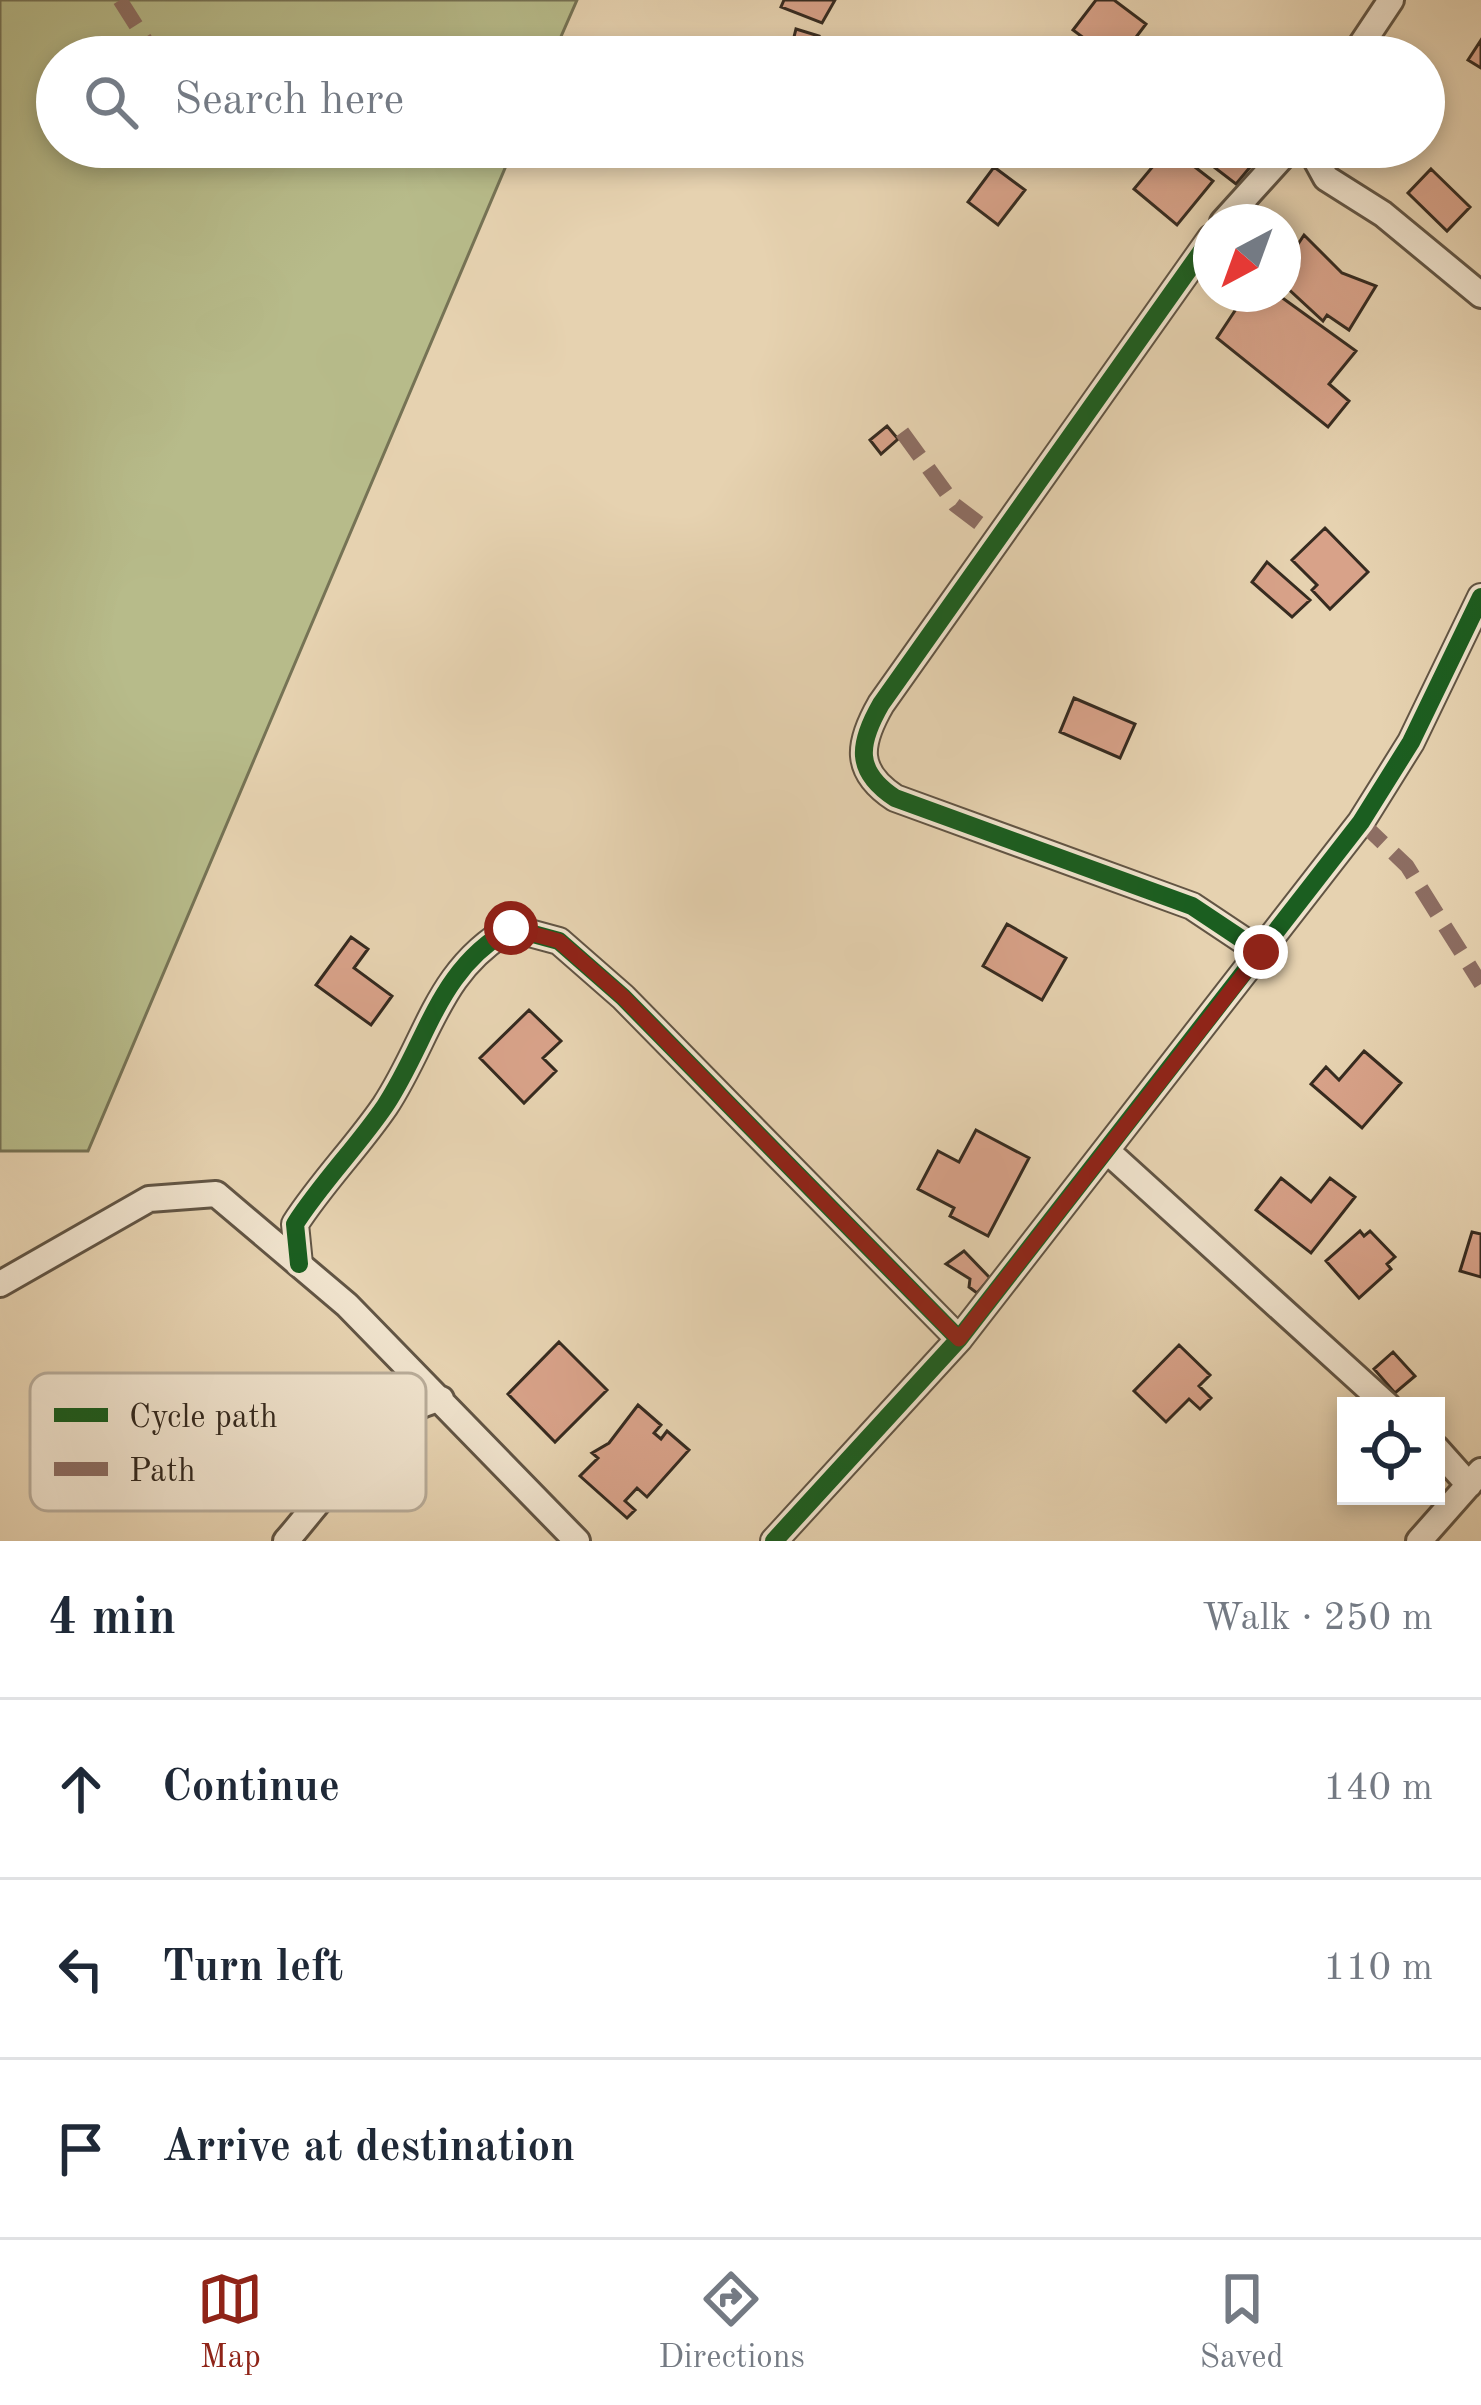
<!DOCTYPE html>
<meta charset="utf-8">
<style>
:root{--surface:#fff;--page:#f2f2f3;--text:#1f2937;--muted:#747a83;--line:#e0e1e3;--accent:#8f2418}
body{margin:0;font-family:"Old Standard TT",serif;background:var(--page);color:var(--text)}
.controls{position:absolute;right:36px;bottom:36px;display:grid;overflow:hidden;border-radius:0px;box-shadow:0 6px 18px #0003}
.controls button{width:108px;height:108px;display:grid;place-items:center;padding:0;border:0;border-bottom:3px solid var(--line);background:var(--surface);color:var(--text);font:60px sans-serif}
.compass{position:absolute;left:1193px;top:204px;width:108px;height:108px;border-radius:50%;background:var(--surface);box-shadow:0 6px 18px #0003;rotate:221deg}
.stop{position:absolute;width:36px;height:36px;margin:-27px;border:9px solid #8f2418;border-radius:50%;background:#fff}
.stop.end{background:#8f2418;border-color:#fff;box-shadow:0 3px 12px #0008}
.list{margin:0;padding:0;list-style:none}
h2{display:flex;justify-content:space-between;align-items:center;height:156px;margin:0;padding:0 48px;font-size:51px}
h2 small{font-size:39px;font-weight:400;color:var(--muted)}
.list li{display:grid;grid-template-columns:78px 1fr auto;gap:36px;align-items:center;box-sizing:border-box;height:180px;padding:0 48px;border-top:3px solid var(--line)}
.list b{display:block;font-size:45px;white-space:nowrap}
.list em{font-size:39px;font-style:normal;color:var(--muted)}
.icon{flex:none;width:66px;height:66px;fill:none;stroke:currentColor;stroke-width:2;stroke-linecap:round;stroke-linejoin:round}
.map{position:relative;flex:none;width:1481px;height:1541px;overflow:hidden}
.search{position:absolute;background:var(--surface);box-shadow:0 6px 18px #0003;left:36px;right:36px;top:36px;height:132px;display:flex;align-items:center;gap:30px;box-sizing:border-box;padding:0 42px;border-radius:66px;color:var(--muted);font-size:45px}
.sheet{height:696px;background:var(--surface)}
nav{display:flex;justify-content:space-around;align-items:center;box-sizing:border-box;height:168px;border-top:3px solid var(--line);background:var(--surface);font-size:33px;color:var(--muted)}
nav a{display:grid;justify-items:center;gap:6px}
nav .on{color:var(--accent)}
.map>svg:first-child{display:block}
.green{fill:#b7bb8a;stroke:#767355;stroke-width:3}
.building{fill:#d8a289;stroke:#362b20;stroke-width:3}
.lines{fill:none;stroke-linecap:round;stroke-linejoin:round}
.minor-casing{stroke:#625544;stroke-width:30}
.minor{stroke:#efe2cc;stroke-width:24}
.quiet{stroke:#8d6e63;stroke-width:15;stroke-dasharray:30 15;stroke-linecap:butt}
.cycleway-casing{stroke:#efe2cc;stroke-width:26}
.cycleway{stroke:#1b5e20;stroke-width:18}
.route{stroke:#8f2418;stroke-width:15}
.key{fill:#efe2cc;stroke:#b8ab98;stroke-width:3}
.key-label{font-size:33px;fill:#362b20}
</style>
<div class="map">
<svg width="1481" height="1541" viewBox="0 0 1481 1541">
<rect width="100%" height="100%" fill="#e6d2b0"/>
<filter id="stains"><feTurbulence type="fractalNoise" baseFrequency=".00167" numOctaves="4"/><feColorMatrix values="0 0 0 0 .2 0 0 0 0 .09 0 0 0 0 .02 0 0 0 .5 -.17"/></filter>
<radialGradient id="worn" r=".72"><stop offset=".6" stop-color="#630" stop-opacity="0"/><stop offset="1" stop-color="#630" stop-opacity=".3"/></radialGradient>
<!-- green -->
<path class="green" d="M0,0H577L552,57H57V147H514L88,1151H0Z"/>
<!-- building -->
<path class="building" d="M784,0H835L822,23L781,7Z
M1096,0H1114L1146,24L1121,57H1109L1073,30Z
M796,29L819,36L813,57H789Z
M1481,40V68L1468,60Z
M1169,147L1213,181L1177,225L1134,189Z
M1223,147L1251,166L1236,184L1210,164Z
M994,167L1025,190L998,225L968,202Z
M1431,169L1470,207L1447,231L1408,193Z
M1304,235L1342,273L1376,286L1349,330L1327,315L1323,321L1283,284V267Z
M1246,294H1277L1356,351L1329,384L1349,401L1328,427L1217,338Z
M887,426L898,439L881,454L870,440Z
M1325,528L1368,572L1330,609L1312,590L1317,585L1292,560Z
M1267,562L1310,600L1292,617L1252,582Z
M1074,698L1135,724L1120,758L1060,732Z
M1007,924L1066,958L1042,1000L983,966Z
M351,937L368,949L354,968L392,996L371,1025L316,985Z
M529,1010L561,1041L543,1058L556,1071L524,1103L480,1058Z
M1364,1051L1401,1083L1362,1128L1311,1084L1326,1067L1339,1080Z
M976,1130L1029,1158L988,1236L950,1216L954,1208L918,1189L938,1151L959,1162Z
M1281,1178L1311,1202L1330,1178L1355,1197L1311,1253L1256,1210Z
M1360,1231L1364,1236L1370,1231L1395,1257L1387,1264L1391,1269L1359,1298L1326,1261Z
M1472,1232L1481,1234V1277L1460,1271Z
M964,1251L990,1278L977,1293L969,1287L970,1279L946,1264Z
M559,1342L607,1390L555,1442L508,1394Z
M1179,1345L1210,1375L1199,1386L1211,1398L1200,1409L1189,1399L1166,1422L1134,1391Z
M1393,1352L1415,1376L1395,1393L1374,1369Z
M638,1405L661,1425L654,1433L661,1439L667,1431L689,1450L647,1497L637,1488L625,1501L635,1510L627,1518L580,1476L598,1458L592,1453L609,1443Z"/>
<g class="lines">
<!-- minor casing -->
<g class="minor-casing">
<path id="minor" d="M1353,57L1391,0
M1309,147L1326,178L1383,214L1481,295
M1223,222L1291,147
M1211,238L881,704C858,744 854,771 895,798L1192,906L1261,952
M1106,1150L1388,1406
M299,1264L295,1224C322,1182 357,1147 385,1106C429,1039 437,970 511,928L559,941L623,997L959,1339
M0,1284L149,1199L216,1194L347,1305L577,1541
M1436,1448L1469,1485
M286,1541C323,1499 385,1408 441,1399
M774,1541L959,1339L1361,822L1411,742L1481,597
M1419,1541L1481,1471"/>
</g>
<!-- minor -->
<use href="#minor" class="minor"/>
<!-- quiet -->
<path class="quiet" d="M120,0L156,57
M208,147L212,154
M902,432L955,505L1000,539
M1361,822L1407,866L1481,984"/>
<!-- cycleway casing -->
<g class="cycleway-casing">
<path id="cycleway" d="M1211,238L881,704C858,744 854,771 895,798L1192,906L1261,952
M299,1264L295,1224C322,1182 357,1147 385,1106C429,1039 437,970 511,928L559,941L623,997L959,1339
M774,1541L959,1339L1361,822L1411,742L1481,597"/>
</g>
<!-- cycleway -->
<use href="#cycleway" class="cycleway"/>
</g>
<g class="lines">
<!-- route -->
<path class="route" d="M511,928L559,941L623,997L959,1339L1261,952"/>
</g>
<!-- legend -->
<rect x="30" y="1373" width="396" height="138" rx="18" class="key"/>
<rect x="54" y="1408" width="54" height="14" fill="#1b5e20"/>
<rect x="54" y="1462" width="54" height="14" fill="#8d6e63"/>
<g class="key-label">
<text x="129" y="1427">Cycle path</text>
<text x="129" y="1481">Path</text>
</g>
<rect width="100%" height="100%" filter="url(#stains)"/>
<rect width="100%" height="100%" fill="url(#worn)"/>
</svg>
<div class="controls">
<button><svg class="icon" aria-label="locate" viewBox="0 0 24 24"><circle cx="12" cy="12" r="6"/><path d="M12 2v4M12 18v4M2 12h4M18 12h4"/></svg></button>
</div>
<svg class="compass" viewBox="-18 -18 36 36"><path d="M0-13l5 13h-10z" fill="#e53935"/><path d="M0 13l5-13h-10z" fill="#747a83"/></svg>
<div class="stop" style="left:511px;top:928px"></div>
<div class="stop end" style="left:1261px;top:952px"></div>
<div class="search"><svg class="icon" aria-label="search" viewBox="0 0 24 24"><circle cx="10" cy="10" r="6"/><path d="M15 15l6 6"/></svg>Search here</div>
</div>
<section class="sheet">
<h2>4 min<small>Walk · 250 m</small></h2>
<ul class="list">
<li><svg class="icon" aria-label="ahead" viewBox="0 0 24 24"><path d="M12 20V5M6 11l6-6 6 6"/></svg><div><b>Continue</b></div><em>140 m</em></li>
<li><svg class="icon" aria-label="left" viewBox="0 0 24 24"><path d="M17 20v-9H6M10 6l-5 5 5 5"/></svg><div><b>Turn left</b></div><em>110 m</em></li>
<li><svg class="icon" aria-label="arrive" viewBox="0 0 24 24"><path d="M6 21V4h12l-3 4 3 4H6"/></svg><div><b>Arrive at destination</b></div></li>
</ul>
</section>
<nav>
<a class="on"><svg class="icon" aria-label="map" viewBox="0 0 24 24"><path d="M3 6l6-2 6 2 6-2v14l-6 2-6-2-6 2zM9 4v14M15 6v14"/></svg>Map</a>
<a><svg class="icon" aria-label="directions" viewBox="0 0 24 24"><path d="M12 3l9 9-9 9-9-9zM9 14v-3h6M13 9l2 2-2 2"/></svg>Directions</a>
<a><svg class="icon" aria-label="saved" viewBox="0 0 24 24"><path d="M7 4h10v16l-5-4-5 4z"/></svg>Saved</a>
</nav>
